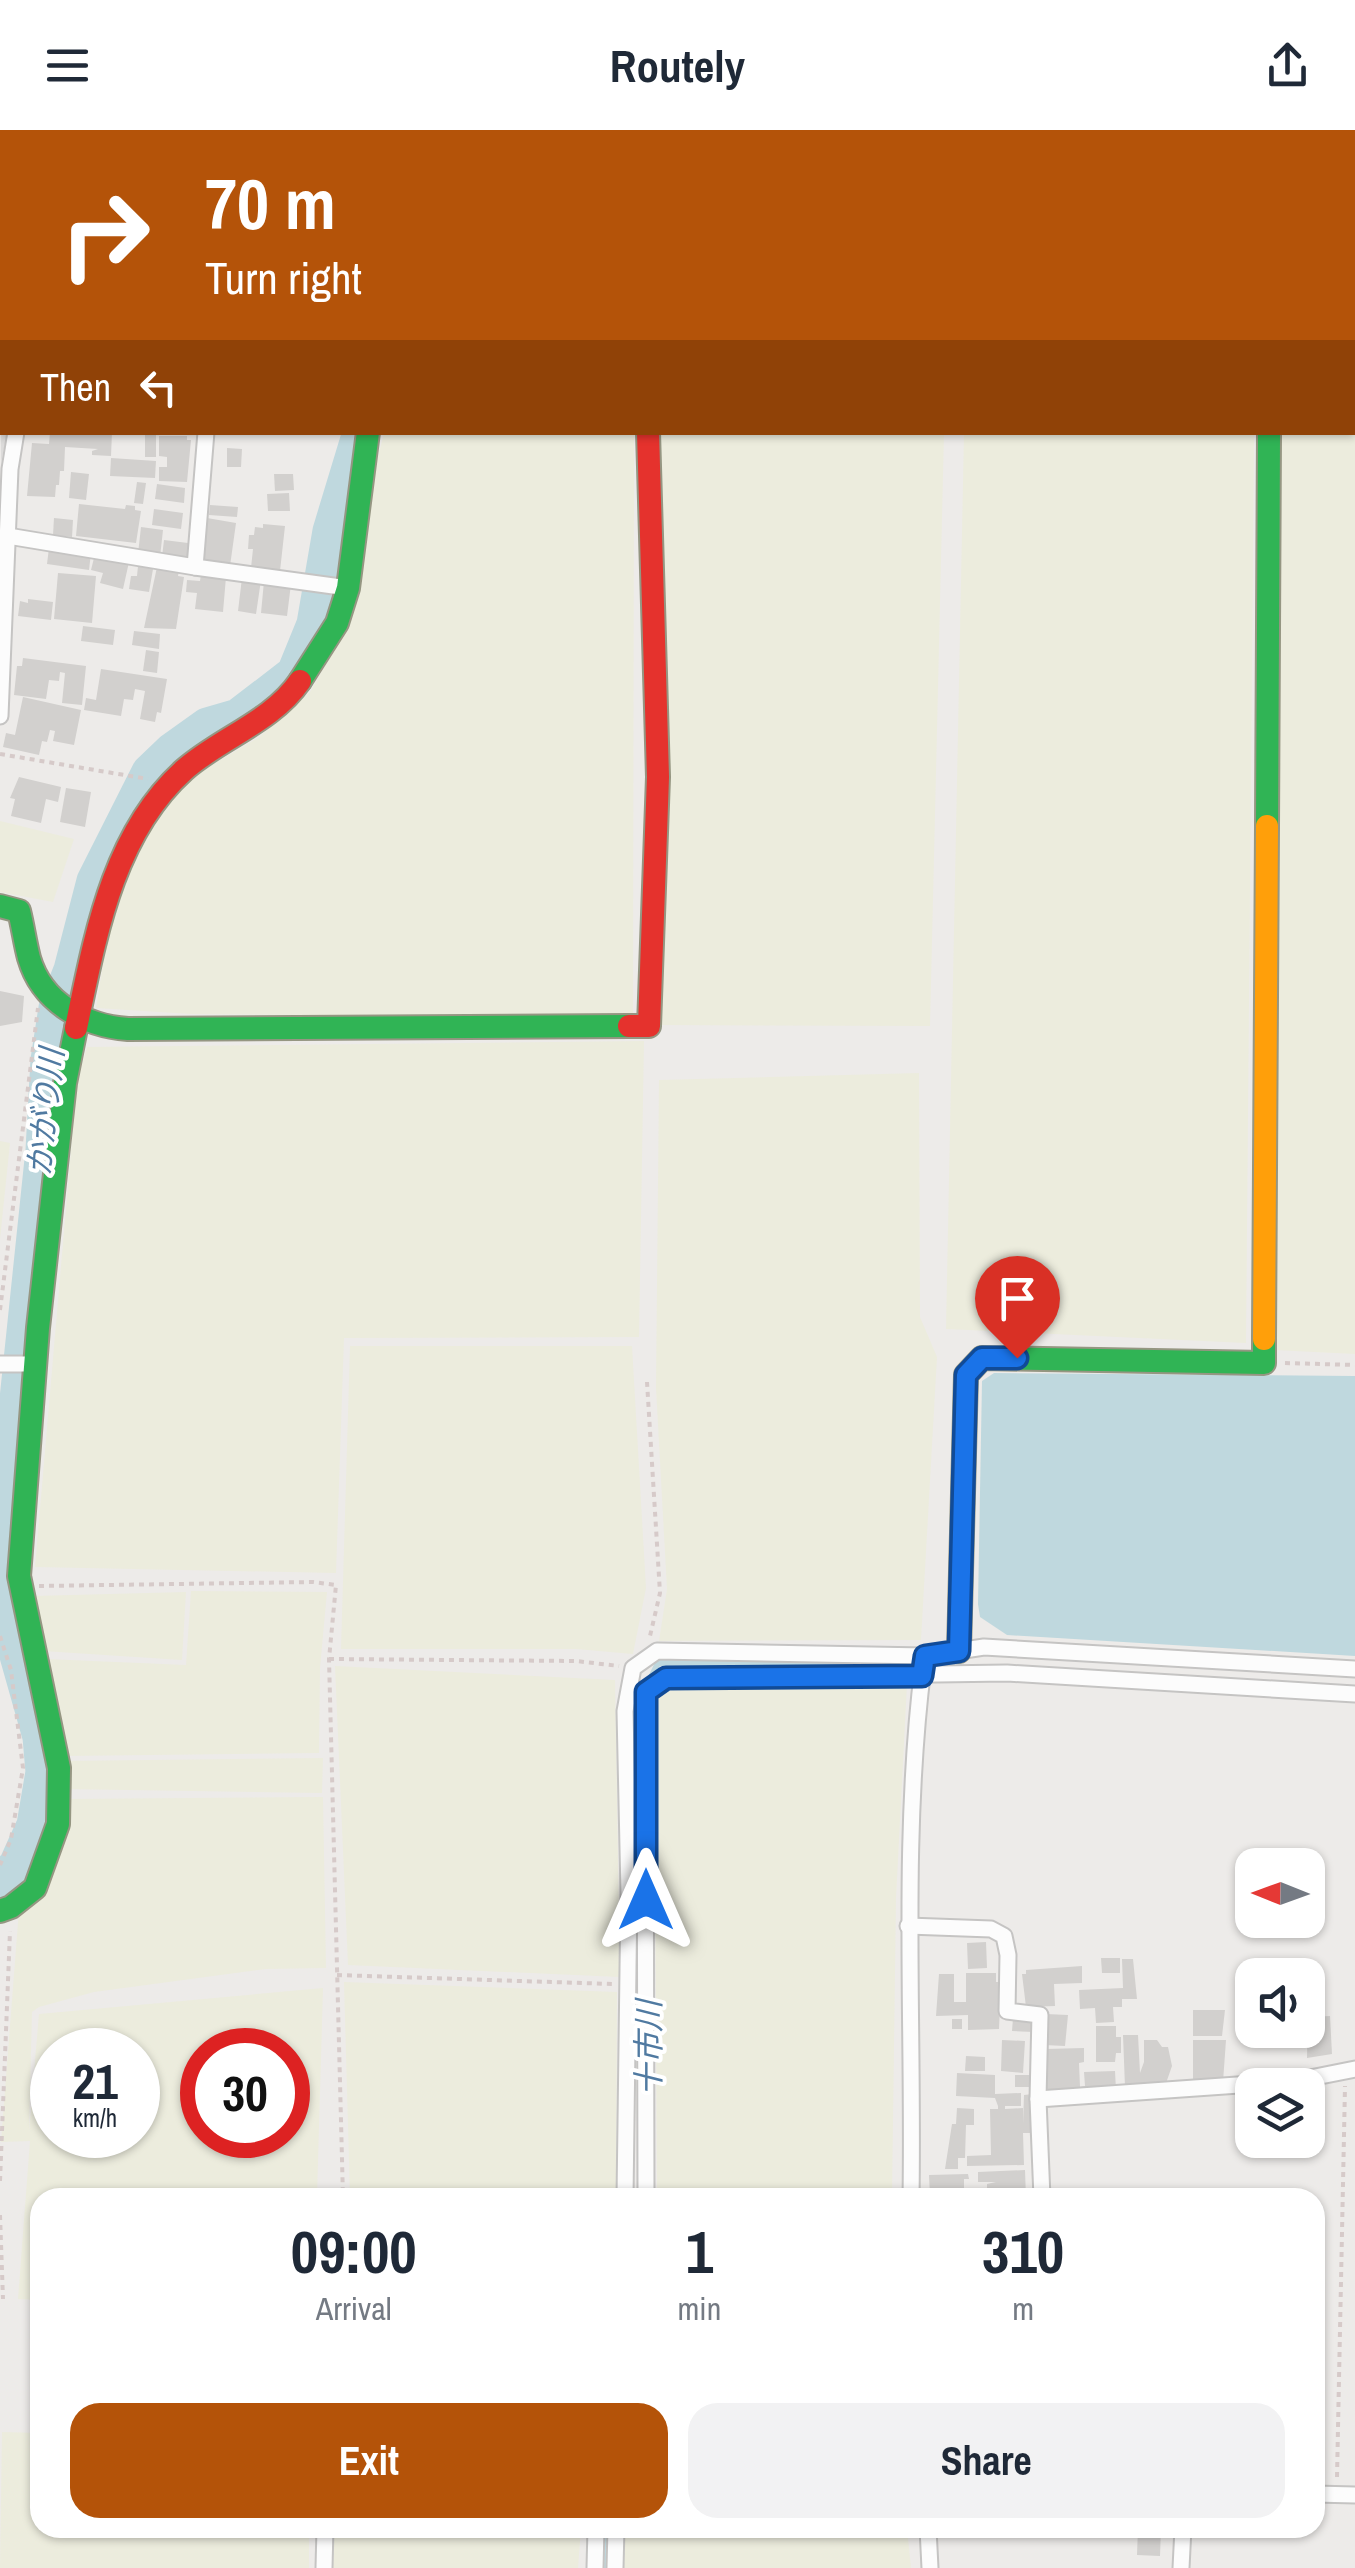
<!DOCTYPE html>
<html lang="en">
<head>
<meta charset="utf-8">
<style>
	body { margin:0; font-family:"Archivo Narrow","Noto Sans JP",sans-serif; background:#f2f2f3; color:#1f2937; height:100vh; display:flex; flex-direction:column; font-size:38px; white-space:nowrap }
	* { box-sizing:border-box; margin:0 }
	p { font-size:32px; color:#747a83 }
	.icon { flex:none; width:55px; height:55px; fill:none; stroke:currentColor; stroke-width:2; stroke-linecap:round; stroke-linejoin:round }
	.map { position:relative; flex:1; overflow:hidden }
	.side { position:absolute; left:30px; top:2058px; width:1295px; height:350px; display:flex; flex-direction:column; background:#fff; border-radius:30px; box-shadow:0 2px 8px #0004 }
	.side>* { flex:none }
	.top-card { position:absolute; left:0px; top:0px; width:1355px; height:305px; box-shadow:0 2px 8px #0004; background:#b45309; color:#fff; overflow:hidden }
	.needle { width:65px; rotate:271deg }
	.controls { position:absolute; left:1235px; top:1718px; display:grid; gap:20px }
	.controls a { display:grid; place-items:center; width:90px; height:90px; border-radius:20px; background:#fff; box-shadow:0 2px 8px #0004; font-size:50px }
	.speed { position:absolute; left:30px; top:1898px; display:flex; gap:20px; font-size:50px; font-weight:700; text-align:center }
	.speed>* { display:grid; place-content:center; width:130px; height:130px; border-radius:50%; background:#fff; box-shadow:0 2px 8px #0004; line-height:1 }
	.speed small { font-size:25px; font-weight:400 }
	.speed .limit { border:15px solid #d22; background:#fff; color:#111 }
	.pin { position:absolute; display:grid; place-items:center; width:85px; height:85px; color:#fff; margin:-102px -42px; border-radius:50% 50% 50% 0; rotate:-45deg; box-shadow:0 0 10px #0007 }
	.pin .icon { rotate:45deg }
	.me { position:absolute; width:110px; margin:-55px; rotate:0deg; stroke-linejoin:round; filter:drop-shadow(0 0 8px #0008) }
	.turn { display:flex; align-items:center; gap:35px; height:210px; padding:0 40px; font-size:45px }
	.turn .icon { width:130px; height:130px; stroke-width:2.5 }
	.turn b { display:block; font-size:70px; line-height:85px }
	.then { display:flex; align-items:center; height:95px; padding:0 40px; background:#0003; gap:20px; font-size:38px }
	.eta { display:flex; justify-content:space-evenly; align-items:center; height:170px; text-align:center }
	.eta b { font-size:60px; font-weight:800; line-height:70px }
	.action { display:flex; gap:20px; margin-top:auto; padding:20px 40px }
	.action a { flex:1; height:115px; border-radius:30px; background:#b45309; color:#fff; font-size:40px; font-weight:800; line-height:115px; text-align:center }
	.action a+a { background:#f2f2f3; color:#1f2937 }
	header { display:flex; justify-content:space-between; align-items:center; height:130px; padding:0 40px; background:#fff; font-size:45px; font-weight:800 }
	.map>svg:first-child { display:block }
	.religious { fill:#dcdbda }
	.farmland { fill:#ececdd; fill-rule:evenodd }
	.water { fill:#bfd8de }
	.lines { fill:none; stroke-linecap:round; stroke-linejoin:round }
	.stream { stroke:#bfd8de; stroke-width:6 }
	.river { stroke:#bfd8de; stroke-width:35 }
	.building { fill:#d2d0ce }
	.street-casing { stroke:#c5c4c3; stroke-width:19 }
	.fast-casing { stroke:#959682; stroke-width:26 }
	.slow-casing { stroke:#959682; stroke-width:26 }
	.jam-casing { stroke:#959682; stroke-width:26 }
	.path { stroke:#d6cac9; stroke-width:4; stroke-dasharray:5 5; stroke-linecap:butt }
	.street { stroke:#fcfcfc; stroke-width:15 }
	.fast { stroke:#30b455; stroke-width:22 }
	.slow { stroke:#ff9f0a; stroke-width:22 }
	.jam { stroke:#e5322d; stroke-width:22 }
	.route-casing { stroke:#114b97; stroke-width:25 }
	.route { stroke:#1a73e8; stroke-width:18 }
	.labels { text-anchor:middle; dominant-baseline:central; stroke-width:8; stroke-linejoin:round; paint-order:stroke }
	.water-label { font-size:32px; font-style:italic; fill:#507aa1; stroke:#fff }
</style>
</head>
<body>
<header><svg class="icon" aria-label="menu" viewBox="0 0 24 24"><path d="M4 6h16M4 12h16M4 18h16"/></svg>Routely<svg class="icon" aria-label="share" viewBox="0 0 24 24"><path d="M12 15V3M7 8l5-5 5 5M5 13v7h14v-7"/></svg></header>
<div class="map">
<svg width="1355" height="2438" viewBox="0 0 1355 2438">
	<rect width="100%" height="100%" fill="#edebe9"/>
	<path class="religious" d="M 0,191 L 2,302 L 7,303 L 1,333 Z"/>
	<g class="farmland">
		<path d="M 22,0 L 297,0 L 297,2 L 23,2 Z"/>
		<path d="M 659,0 L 945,0 L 658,2 Z"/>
		<path d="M 967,0 L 1257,0 L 967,2 Z"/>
		<path d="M 1289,0 L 1355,0 L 1355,256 L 1352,2 Z"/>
		<path d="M 1353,283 L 1355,283 L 1355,1224 L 1274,1220 L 1277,303 L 1352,302 Z"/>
		<path d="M 384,303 L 634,303 L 633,887 L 191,884 L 96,878 L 111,784 L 148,704 L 187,650 L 259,607 L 310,562 L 345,501 L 358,462 L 366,375 Z"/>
		<path d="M 657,303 L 944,303 L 930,896 L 658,895 Z"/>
		<path d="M 964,303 L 1254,303 L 1246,1213 L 946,1199 Z"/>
		<path d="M 0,691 L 74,709 L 53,772 L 0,762 Z"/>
		<path d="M 644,911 L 639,1207 L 344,1208 L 336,1443 L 35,1437 L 77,951 L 87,917 Z"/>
		<path d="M 919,943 L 920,1187 L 937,1227 L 921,1510 L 659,1511 L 667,1459 L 656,1258 L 659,950 Z"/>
		<path d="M 0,1011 L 10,1013 L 0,1109 Z"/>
		<path d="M 350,1216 L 632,1216 L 646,1458 L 633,1524 L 576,1519 L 341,1519 Z"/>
		<path d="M 191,1461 L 327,1462 L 320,1538 L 319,1623 L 64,1626 L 46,1529 L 186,1535 Z"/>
		<path d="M 186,1462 L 182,1530 L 43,1521 L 33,1466 Z"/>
		<path d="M 335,1536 L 615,1550 L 620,1847 L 348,1835 Z"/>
		<path d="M 654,1554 L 907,1554 L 896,1768 L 892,2067 L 657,2067 Z"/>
		<path d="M 323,1628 L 322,1663 L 64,1659 L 63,1631 Z"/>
		<path d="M 323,1667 L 326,1838 L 266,1839 L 94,1862 L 39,1877 L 32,1882 L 29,2002 L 39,1884 L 323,1858 L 317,2067 L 40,2068 L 40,2170 L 18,2169 L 30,2011 L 1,2012 L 19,1780 L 68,1669 ZM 52,1920 L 138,1920 L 138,2005 L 52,2005 ZM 202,1920 L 288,1920 L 288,2005 L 202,2005 Z"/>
		<path d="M 344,1852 L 617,1862 L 616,2067 L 350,2067 Z"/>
		<path d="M 2,2302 L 40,2303 L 40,2398 L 309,2398 L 309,2438 L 0,2438 Z"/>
		<path d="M 328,2398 L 581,2398 L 578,2438 L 329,2438 Z"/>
		<path d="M 617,2398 L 907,2398 L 911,2438 L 616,2438 Z"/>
	</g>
	<path class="water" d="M 994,1243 L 1355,1246 L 1355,1526 L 1007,1505 L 980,1487 L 978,1474 L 982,1251 Z"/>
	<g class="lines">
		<g class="stream">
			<path d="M 646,1558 L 658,1533 L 959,1535"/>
			<path d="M 607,2438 L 608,2398"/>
		</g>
		<g class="river">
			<path d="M 456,2 L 457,0"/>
			<path d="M 0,1751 L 16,1735 L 34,1695 L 43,1642 L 40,1607 L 5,1483 L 2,1413 L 43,1020 L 48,930 L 56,878 L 71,840 L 94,751 L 149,642 L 172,620 L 207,595 L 238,586 L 294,543 L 314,494 L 330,401 L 360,302"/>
		</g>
	</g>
	<g class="building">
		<path d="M 50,302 L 112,302 L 111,326 L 92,325 L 92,321 L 98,319 L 65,317 L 64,341 L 60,341 L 59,355 L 56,355 L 55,367 L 27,366 L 32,313 L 49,314 Z"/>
		<rect x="145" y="302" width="11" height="25"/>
		<path d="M 159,306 L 187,306 L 187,310 L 191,310 L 187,352 L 159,351 L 159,337 L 167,337 L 167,327 L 159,326 Z"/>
		<path d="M 227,318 L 242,319 L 241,337 L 227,337 Z"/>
		<path d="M 111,328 L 156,331 L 155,348 L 110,346 Z"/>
		<path d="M 71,342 L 89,344 L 86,370 L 69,368 Z"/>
		<path d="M 274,344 L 293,344 L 294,360 L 275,361 Z"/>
		<path d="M 137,352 L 146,353 L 143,374 L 134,373 Z"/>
		<path d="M 157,354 L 185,358 L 184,373 L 155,369 Z"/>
		<path d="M 289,363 L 290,381 L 268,381 L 267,364 Z"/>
		<path d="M 79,374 L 125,379 L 126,375 L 135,376 L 135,380 L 141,381 L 136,413 L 76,406 Z"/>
		<path d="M 210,375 L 238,377 L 237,387 L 209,385 Z"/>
		<path d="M 154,379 L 183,383 L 181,399 L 152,395 Z"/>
		<path d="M 54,388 L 73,390 L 72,407 L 53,405 Z"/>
		<path d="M 207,388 L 236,393 L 230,436 L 201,431 Z"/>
		<path d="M 263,394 L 285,396 L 280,441 L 251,438 L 253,419 L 248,419 L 249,405 L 254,405 L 255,397 L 263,398 Z"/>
		<path d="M 141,397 L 163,400 L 160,427 L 138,424 Z"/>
		<path d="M 189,407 L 194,408 L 187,430 L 162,427 L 164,410 L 188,413 Z"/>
		<path d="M 49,418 L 91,423 L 89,440 L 47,434 Z"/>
		<path d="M 95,424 L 129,432 L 123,459 L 100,453 L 103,443 L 91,440 Z"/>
		<path d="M 138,436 L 153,439 L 149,462 L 129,459 L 131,446 L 137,446 Z"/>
		<path d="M 157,437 L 179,440 L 178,446 L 184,447 L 176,499 L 144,498 Z"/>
		<path d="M 58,443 L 96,446 L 92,493 L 54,489 Z"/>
		<path d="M 201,444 L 226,447 L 223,482 L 195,479 L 197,463 L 186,462 L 187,450 L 200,451 Z"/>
		<path d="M 242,448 L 261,450 L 256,484 L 238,481 Z"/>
		<path d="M 264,451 L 291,454 L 287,486 L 261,483 Z"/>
		<path d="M 28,469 L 53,472 L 51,490 L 18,486 L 20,471 L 28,473 Z"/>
		<path d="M 83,496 L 115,500 L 113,515 L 81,511 Z"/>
		<path d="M 134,501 L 160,504 L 159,519 L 132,515 Z"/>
		<path d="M 146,520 L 159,522 L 157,543 L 143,541 Z"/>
		<path d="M 23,528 L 86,536 L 82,575 L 62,573 L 65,543 L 60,542 L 59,551 L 49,550 L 46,569 L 14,565 L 17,536 L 22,536 Z"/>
		<path d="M 101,539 L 167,549 L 161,583 L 157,582 L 155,592 L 140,589 L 145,561 L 135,559 L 133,570 L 124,569 L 121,586 L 84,580 L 86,568 L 96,570 Z"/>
		<path d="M 23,567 L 81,580 L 74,615 L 53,611 L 55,601 L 50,600 L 47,612 L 42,611 L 39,625 L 3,617 L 6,603 L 15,605 Z"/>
		<path d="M 19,647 L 61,657 L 58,672 L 46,669 L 41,693 L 11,686 L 15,669 L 10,668 Z"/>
		<path d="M 66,658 L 91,662 L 85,697 L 60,692 Z"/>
		<path d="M 0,861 L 24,866 L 22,892 L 0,896 Z"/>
		<path d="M 986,1812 L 987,1838 L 968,1839 L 967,1813 Z"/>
		<path d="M 1101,1828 L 1120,1828 L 1120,1843 L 1102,1843 Z"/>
		<path d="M 1122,1829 L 1133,1829 L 1137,1869 L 1122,1869 L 1122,1877 L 1113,1877 L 1114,1892 L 1096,1893 L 1095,1878 L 1080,1879 L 1079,1860 L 1123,1858 Z"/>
		<path d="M 1082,1836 L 1082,1853 L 1054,1854 L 1055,1876 L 1026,1877 L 1022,1844 L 1026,1844 L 1026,1840 Z"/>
		<path d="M 966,1843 L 996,1843 L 996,1852 L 1001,1852 L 999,1899 L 968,1900 L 968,1885 L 936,1886 L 939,1844 L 954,1844 L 954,1872 L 966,1872 Z"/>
		<path d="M 1193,1880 L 1225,1880 L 1222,1906 L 1193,1906 Z"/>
		<path d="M 1046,1884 L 1068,1885 L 1065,1916 L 1044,1915 Z"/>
		<path d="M 1330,1886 L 1332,1924 L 1307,1928 L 1308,1887 Z"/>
		<path d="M 1013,1888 L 1034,1889 L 1034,1902 L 1012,1901 Z"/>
		<rect x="952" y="1889" width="10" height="10"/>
		<path d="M 1096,1896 L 1116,1896 L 1116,1907 L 1121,1907 L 1121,1923 L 1116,1923 L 1115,1932 L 1096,1932 Z"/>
		<path d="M 1123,1905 L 1138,1905 L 1140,1943 L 1144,1932 L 1144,1910 L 1157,1910 L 1162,1917 L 1168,1917 L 1172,1936 L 1165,1956 L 1125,1957 Z"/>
		<path d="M 1002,1910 L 1025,1911 L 1023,1943 L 1001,1941 Z"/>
		<path d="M 1193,1910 L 1226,1910 L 1223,1952 L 1193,1952 Z"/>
		<path d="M 1084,1918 L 1084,1932 L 1079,1933 L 1080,1957 L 1085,1956 L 1084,1942 L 1115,1941 L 1116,1960 L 1046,1962 L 1045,1919 Z"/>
		<path d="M 966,1926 L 985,1927 L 985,1941 L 965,1941 Z"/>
		<path d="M 957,1943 L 995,1945 L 995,1964 L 1021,1963 L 1021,1976 L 1005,1976 L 1005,1979 L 1023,1978 L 1023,1994 L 1024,1965 L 1033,1964 L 1034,2003 L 1023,2003 L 1024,2035 L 967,2036 L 967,2026 L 991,2025 L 990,1979 L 998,1979 L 998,1976 L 995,1968 L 956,1966 Z"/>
		<rect x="1015" y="1945" width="18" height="12"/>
		<path d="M 957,1978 L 974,1979 L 974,1995 L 966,1995 L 965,2028 L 958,2028 L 958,2039 L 945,2039 L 952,1994 L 956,1994 Z"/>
		<path d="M 1025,2040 L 1026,2068 L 980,2068 L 980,2062 L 987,2062 L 987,2054 L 996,2052 L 978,2052 L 978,2042 Z"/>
		<path d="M 968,2044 L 969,2049 L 964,2049 L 964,2068 L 930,2066 L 929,2045 Z"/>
		<path d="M 1138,2398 L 1161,2398 L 1160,2426 L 1137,2425 Z"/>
	</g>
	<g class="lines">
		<defs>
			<g id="street">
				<path d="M 10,0 L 10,2"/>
				<path d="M 642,2 L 642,0"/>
				<path d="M 1278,2 L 1278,0"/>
				<path d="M 1352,270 L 1355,270"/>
				<path d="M 8,406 L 195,437 L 206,302"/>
				<path d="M 195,437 L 348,458"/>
				<path d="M 0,586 L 10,339 L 16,302"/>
				<path d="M 0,1234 L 37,1234"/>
				<path d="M 908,1796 L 991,1799 L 1004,1806 L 1008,1825 L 1007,1881 L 1040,1885 L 1038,1969 L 1042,2068"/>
				<path d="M 1038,1969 L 1295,1951 L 1355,1939"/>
				<path d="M 625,2068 L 629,1763 L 625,1581 L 633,1538 L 657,1521 L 925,1526 L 984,1517 L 1355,1539"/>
				<path d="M 646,2068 L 645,1585 L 647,1562 L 665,1548 L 1007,1543 L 1355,1564"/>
				<path d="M 911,2068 C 914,1891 901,1713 923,1537"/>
				<path d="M 1315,2364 L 1355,2365"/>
				<path d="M 928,2398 L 930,2438"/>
				<path d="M 324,2438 L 325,2398"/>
				<path d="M 595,2438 L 596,2398"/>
				<path d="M 615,2438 L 616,2398"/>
				<path d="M 1181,2438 L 1183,2398"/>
			</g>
			<g id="fast">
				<path d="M 300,551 L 337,493 L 348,458 L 368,302"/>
				<path d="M 1267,696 L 1269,302"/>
				<path d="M 0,776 L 19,781 C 23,797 25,813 29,828 C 42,873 85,896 128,899 L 629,896"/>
				<path d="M 959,1521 L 966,1245 L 982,1228 L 1264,1233 L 1264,1209"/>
				<path d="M 0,1781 L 11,1777 L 35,1758 L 58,1694 L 59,1638 L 19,1446 L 38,1198 L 65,953 L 76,898"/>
			</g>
			<path id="slow" d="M 1264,1209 L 1267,696"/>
			<g id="jam">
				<path d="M 629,896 L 649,896 L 658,647 L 648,302"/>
				<path d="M 76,898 C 95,808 112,705 184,640 C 220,608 272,592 300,551"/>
			</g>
		</defs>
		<use href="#street" class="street-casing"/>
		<use href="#fast" class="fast-casing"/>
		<use href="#slow" class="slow-casing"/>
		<use href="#jam" class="jam-casing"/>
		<g class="path">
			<path d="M 0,624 L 148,649"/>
			<path d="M 0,1180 L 38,878"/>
			<path d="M 1285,1233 L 1355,1235"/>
			<path d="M 647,1252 L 660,1463 L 650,1506"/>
			<path d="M 39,1456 L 313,1452 L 336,1455 L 329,1529 L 343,2068"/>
			<path d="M 0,1506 L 11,1540 L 23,1638 L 11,1709 L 0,1735"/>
			<path d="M 329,1529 L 576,1531 L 619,1536"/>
			<path d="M 337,1845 L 612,1854"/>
			<path d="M 0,2051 L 10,1801"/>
			<path d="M 0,2085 L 3,2169"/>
			<path d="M 1337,2347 L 1345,1956"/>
		</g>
		<use href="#street" class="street"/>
		<use href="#fast" class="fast"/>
		<use href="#slow" class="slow"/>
		<use href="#jam" class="jam"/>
	</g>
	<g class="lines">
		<defs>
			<path id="route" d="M 646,1770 L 646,1562 L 666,1548 L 922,1546 L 925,1526 L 959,1521 L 966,1245 L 982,1228 L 1017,1228"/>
		</defs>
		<use href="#route" class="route-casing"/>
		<use href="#route" class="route"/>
	</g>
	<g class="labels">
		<g class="water-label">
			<text transform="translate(45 982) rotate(-84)">かがり川</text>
			<text transform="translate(648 1918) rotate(-90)">十市川</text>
		</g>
	</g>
</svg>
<div class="controls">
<a><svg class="needle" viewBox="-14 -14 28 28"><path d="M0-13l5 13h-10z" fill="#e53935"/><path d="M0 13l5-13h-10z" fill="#747a83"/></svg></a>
<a><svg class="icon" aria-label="sound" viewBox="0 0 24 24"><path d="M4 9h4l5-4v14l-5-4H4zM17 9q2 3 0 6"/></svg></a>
<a><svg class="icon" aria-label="layers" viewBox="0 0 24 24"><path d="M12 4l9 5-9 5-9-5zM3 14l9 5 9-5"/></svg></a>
</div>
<div class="speed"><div>21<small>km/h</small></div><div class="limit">30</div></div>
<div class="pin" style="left:1017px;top:1228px;background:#d93025"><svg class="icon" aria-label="arrive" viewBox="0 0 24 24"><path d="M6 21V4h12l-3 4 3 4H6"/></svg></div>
<svg class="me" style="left:646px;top:1770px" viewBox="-20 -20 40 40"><path d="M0-17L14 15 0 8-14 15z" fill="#1a73e8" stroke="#fff" stroke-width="4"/></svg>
<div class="top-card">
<div class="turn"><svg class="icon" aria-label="right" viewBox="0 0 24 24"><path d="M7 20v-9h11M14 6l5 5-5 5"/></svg><div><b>70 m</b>Turn right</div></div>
<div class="then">Then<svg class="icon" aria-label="left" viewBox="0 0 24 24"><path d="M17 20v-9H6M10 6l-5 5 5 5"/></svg></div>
</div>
<section class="side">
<div class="eta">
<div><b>09:00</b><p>Arrival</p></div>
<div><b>1</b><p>min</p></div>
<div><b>310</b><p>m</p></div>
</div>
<div class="action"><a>Exit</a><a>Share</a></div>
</section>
</div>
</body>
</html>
